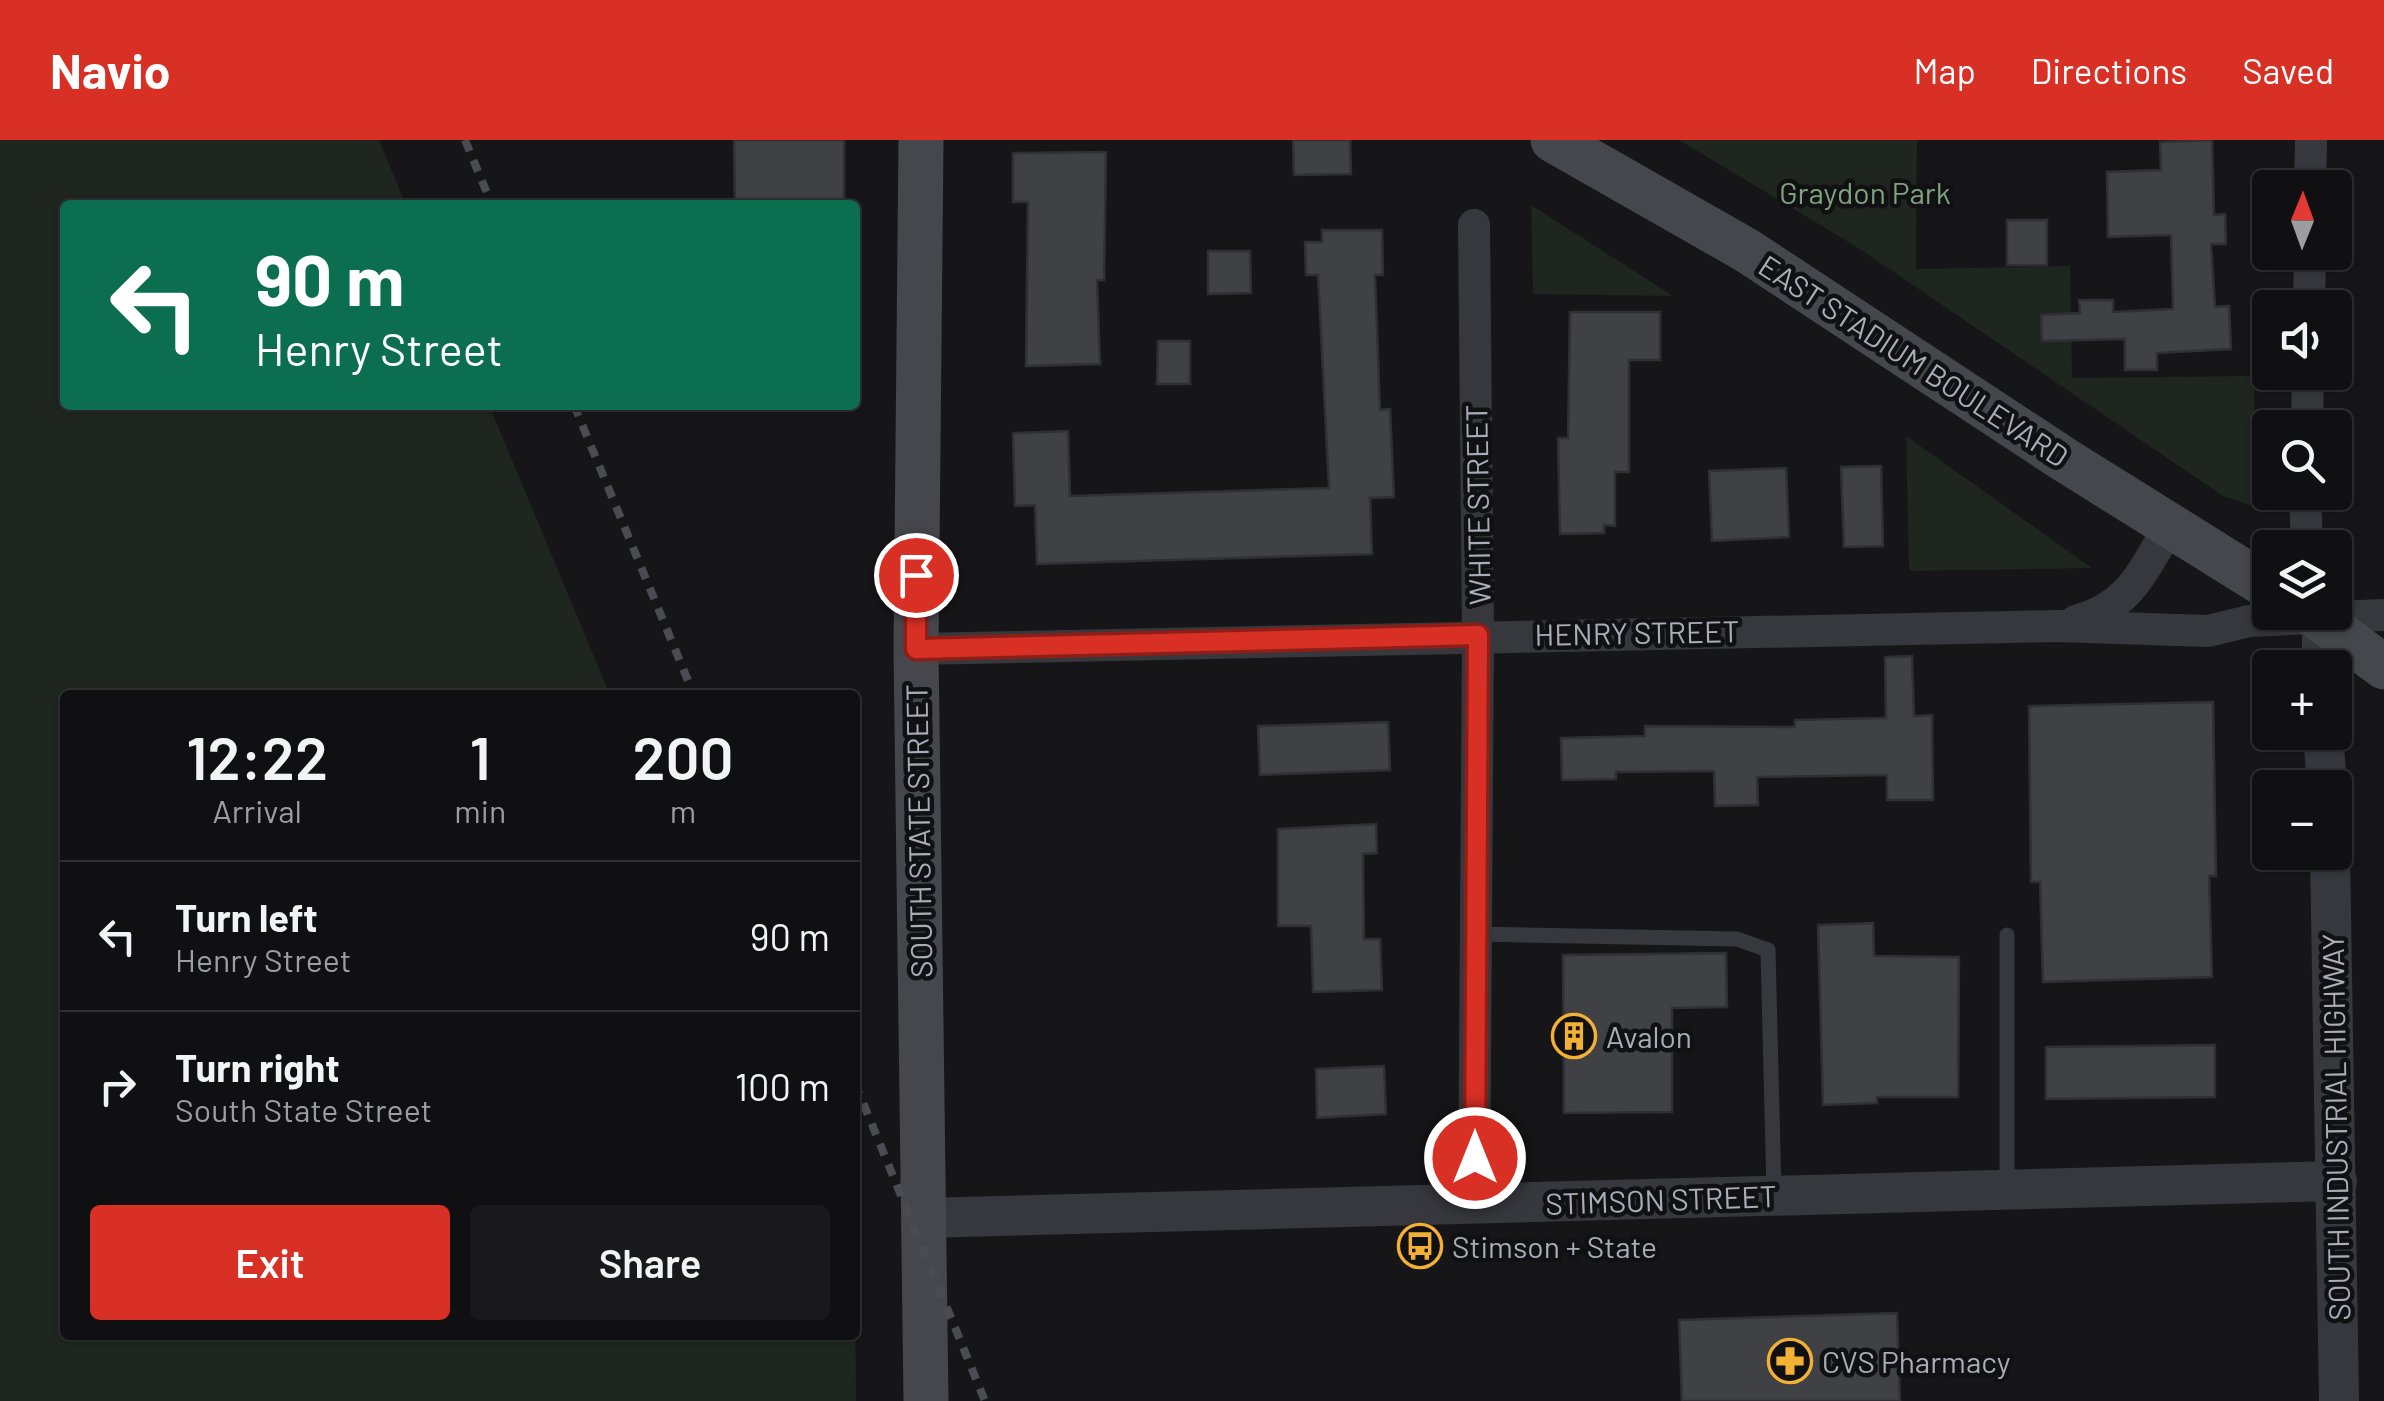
<!DOCTYPE html>
<html lang="en">
<head>
<meta charset="utf-8">
<style>
	body { margin:0; font-family:Barlow,sans-serif; background:#19191b; color:#f1f3f6; height:100vh; display:flex; flex-direction:column; font-size:38px; white-space:nowrap }
	* { box-sizing:border-box; margin:0 }
	p { font-size:32px; color:#9c9d9f }
	.icon { flex:none; width:55px; height:55px; fill:none; stroke:currentColor; stroke-width:2; stroke-linecap:round; stroke-linejoin:round }
	.map { position:relative; flex:1; overflow:hidden }
	.panel { position:absolute; left:60px; top:550px; width:800px; height:650px; display:flex; flex-direction:column; background:#101012; border-radius:10px; box-shadow:0 2px 8px #0004,0 0 0 2px #303032 }
	.panel>* { flex:none }
	.hud { position:absolute; left:60px; top:60px; width:800px; height:210px; border-radius:10px; box-shadow:0 2px 8px #0004,0 0 0 2px #303032; background:#0b6e4f; color:#fff; overflow:hidden }
	.needle { width:65px; rotate:1deg }
	.controls { position:absolute; left:2252px; top:30px; display:grid; gap:20px }
	.controls a { display:grid; place-items:center; width:100px; height:100px; border-radius:10px; background:#101012; box-shadow:0 2px 8px #0004,0 0 0 2px #303032; font-size:50px }
	.pin { position:absolute; display:grid; place-items:center; width:85px; height:85px; color:#fff; margin:-42px; border:5px solid #fff; border-radius:50%; box-shadow:0 2px 10px #0007 }
	.me { position:absolute; width:110px; margin:-55px; rotate:0deg; stroke-linejoin:round; filter:drop-shadow(0 0 8px #0008) }
	.turn { display:flex; align-items:center; gap:35px; height:210px; padding:0 30px; font-size:45px }
	.turn .icon { width:130px; height:130px; stroke-width:2.5 }
	.turn b { display:block; font-size:70px; line-height:85px }
	.eta { display:flex; justify-content:space-evenly; align-items:center; height:170px; text-align:center }
	.eta b { font-size:60px; font-weight:600; line-height:70px }
	.button { display:flex; gap:20px; margin-top:auto; padding:20px 30px }
	.button a { flex:1; height:115px; border-radius:10px; background:#d93025; color:#fff; font-size:40px; font-weight:600; line-height:115px; text-align:center }
	.button a+a { background:#19191b; color:#f1f3f6 }
	ul { padding:0; list-style:none }
	li { display:flex; align-items:center; gap:30px; height:150px; padding:0 30px; border-top:2px solid #303032 }
	li div { flex:1 }
	li b { display:block; font-size:38px }
	li em { font-style:normal }
	header { display:flex; align-items:center; gap:60px; box-sizing:border-box; height:140px; padding:0 50px; background:#d93025; color:#fff }
	header strong { font-size:48px }
	nav { display:flex; gap:55px; margin-inline-start:auto; font-size:35px }
	.map>svg:first-child { display:block }
	.green { fill:#1e261f }
	.building { fill:#404145; stroke:#303034; stroke-width:2.5 }
	.lines { fill:none; stroke-linecap:round; stroke-linejoin:round }
	.service { stroke:#37383d; stroke-width:15 }
	.minor { stroke:#37383d; stroke-width:32 }
	.tertiary { stroke:#37383d; stroke-width:40 }
	.secondary { stroke:#45474d; stroke-width:45 }
	.rail { stroke:#4a4c52; stroke-width:8; stroke-dasharray:12 10; stroke-linecap:butt }
	.route-casing { stroke:#8d1f18; stroke-width:25 }
	.route { stroke:#d93025; stroke-width:18 }
	.labels { text-anchor:middle; dominant-baseline:central; stroke-width:9; stroke-linejoin:round; paint-order:stroke }
	.park-label { font-size:30px; fill:#7fa381; stroke:#111113 }
	.street-label { font-size:30px; fill:#a8adb8; stroke:#111113 }
	.poi-label { font-size:30px; fill:#a8adb8; stroke:#111113; text-anchor:start }
</style>
</head>
<body>
<header>
<strong>Navio</strong>
<nav><a>Map</a><a>Directions</a><a>Saved</a></nav>
</header>
<div class="map">
<svg width="2384" height="1261" viewBox="0 0 2384 1261">
	<rect width="100%" height="100%" fill="#161618"/>
	<g class="green">
		<path d="M 0,0 L 379,0 L 406,65 L 65,65 L 65,265 L 489,265 L 610,555 L 65,555 L 65,1195 L 855,1195 L 855,1144 L 856,1261 L 0,1261 Z"/>
		<path d="M 1679,0 L 1917,0 L 1916,129 L 2070,126 L 2072,238 L 2254,236 L 2255,367 L 2223,356 L 1860,109 Z"/>
		<path d="M 1531,65 L 1673,156 L 1533,154 Z"/>
		<path d="M 1906,296 L 2092,428 L 1909,431 Z"/>
	</g>
	<g class="building">
		<path d="M 734,0 L 844,0 L 844,65 L 735,65 Z"/>
		<path d="M 1293,0 L 1350,0 L 1351,34 L 1294,35 Z"/>
		<path d="M 2212,0 L 2214,75 L 2225,74 L 2226,104 L 2211,104 L 2215,167 L 2229,166 L 2231,209 L 2157,213 L 2157,230 L 2125,230 L 2125,199 L 2042,201 L 2041,175 L 2080,173 L 2079,160 L 2113,160 L 2113,172 L 2173,169 L 2171,95 L 2108,97 L 2107,32 L 2161,30 L 2160,2 Z"/>
		<path d="M 1106,12 L 1104,140 L 1097,140 L 1100,224 L 1026,226 L 1028,62 L 1013,62 L 1013,13 Z"/>
		<rect x="2007" y="80" width="40" height="45"/>
		<path d="M 1322,90 L 1382,90 L 1383,135 L 1375,135 L 1380,270 L 1390,269 L 1394,357 L 1370,358 L 1372,414 L 1037,424 L 1035,365 L 1015,366 L 1013,293 L 1068,291 L 1070,356 L 1329,348 L 1318,135 L 1306,135 L 1305,102 L 1322,102 Z"/>
		<path d="M 1208,111 L 1250,111 L 1251,153 L 1208,154 Z"/>
		<path d="M 1570,172 L 1660,172 L 1660,220 L 1629,220 L 1629,332 L 1615,332 L 1615,386 L 1604,385 L 1604,393 L 1560,394 L 1558,298 L 1568,298 Z"/>
		<path d="M 1158,201 L 1190,201 L 1190,244 L 1157,244 Z"/>
		<path d="M 1881,326 L 1883,406 L 1844,407 L 1841,327 Z"/>
		<path d="M 1786,328 L 1789,397 L 1712,401 L 1709,331 Z"/>
		<path d="M 1912,516 L 1914,576 L 1932,575 L 1933,660 L 1887,660 L 1887,635 L 1757,637 L 1758,665 L 1715,666 L 1714,631 L 1616,632 L 1616,639 L 1562,640 L 1561,598 L 1645,596 L 1645,586 L 1795,587 L 1795,580 L 1886,578 L 1885,517 Z"/>
		<path d="M 2213,562 L 2216,736 L 2209,736 L 2212,837 L 2043,842 L 2040,742 L 2031,742 L 2029,566 Z"/>
		<path d="M 1388,582 L 1390,630 L 1260,635 L 1258,586 Z"/>
		<path d="M 1376,684 L 1377,713 L 1363,714 L 1364,799 L 1380,799 L 1382,850 L 1313,852 L 1311,786 L 1278,786 L 1278,689 Z"/>
		<path d="M 1873,783 L 1874,816 L 1959,817 L 1958,957 L 1877,957 L 1877,963 L 1823,965 L 1818,785 Z"/>
		<path d="M 1726,813 L 1727,867 L 1672,868 L 1672,972 L 1564,973 L 1563,815 Z"/>
		<path d="M 2215,905 L 2215,957 L 2046,959 L 2046,907 Z"/>
		<path d="M 1384,926 L 1386,974 L 1317,978 L 1316,929 Z"/>
		<path d="M 1897,1173 L 1900,1261 L 1682,1261 L 1679,1180 Z"/>
	</g>
	<g class="lines">
		<g class="service">
			<path d="M 1476,794 L 1737,799 L 1768,810 L 1774,1052"/>
			<path d="M 2007,795 L 2007,1046"/>
		</g>
		<g class="minor">
			<path d="M 2310,48 L 2311,0"/>
			<path d="M 1474,85 L 1478,495 L 1474,1064"/>
			<path d="M 2309,168 L 2310,112"/>
			<path d="M 2307,288 L 2308,232"/>
			<path d="M 2305,352 L 2307,408"/>
			<path d="M 2076,481 C 2131,466 2142,431 2170,386"/>
			<path d="M 916,509 L 2058,486 L 2208,491 L 2249,481 L 2384,475"/>
		</g>
		<g class="tertiary">
			<path d="M 2322,528 L 2322,480"/>
			<path d="M 2323,592 L 2327,648"/>
			<path d="M 2330,712 L 2339,1261"/>
			<path d="M 925,1078 L 2337,1041"/>
		</g>
		<g class="secondary">
			<path d="M 921,0 L 916,509 L 926,1261"/>
			<path d="M 1553,0 L 1746,110 L 2065,320 L 2270,448"/>
			<path d="M 2310,472 L 2384,527"/>
		</g>
		<g class="rail">
			<path d="M 465,0 L 492,65"/>
			<path d="M 574,265 L 694,555"/>
			<path d="M 855,943 L 985,1261"/>
		</g>
	</g>
	<g class="lines">
		<defs>
			<path id="route" d="M 916,435 L 916,509 L 1478,495 L 1475,1018"/>
		</defs>
		<use href="#route" class="route-casing"/>
		<use href="#route" class="route"/>
	</g>
	<defs>
		<symbol id="building-ring" viewBox="-11 -11 22 22"><circle r="9.5" fill="#111113" stroke="#f2b134" stroke-width="1.5"/><path d="M-4-6H4V6H1V3H-1V6H-4ZM-2.5-4.3h1.7v1.8h-1.7ZM.8-4.3h1.7v1.8H.8ZM-2.5-1h1.7V.8h-1.7ZM.8-1h1.7V.8H.8Z" fill="#f2b134"/></symbol>
		<symbol id="bus-ring" viewBox="-11 -11 22 22"><circle r="9.5" fill="#111113" stroke="#f2b134" stroke-width="1.5"/><path d="M-5-6H5V4H4V6H2V4H-2V6H-4V4H-5ZM-3.5-4V0h7V-4ZM-3.5 1.2v1.5H-2V1.2ZM2 1.2v1.5H3.5V1.2Z" fill="#f2b134"/></symbol>
		<symbol id="pharmacy-ring" viewBox="-11 -11 22 22"><circle r="9.5" fill="#111113" stroke="#f2b134" stroke-width="1.5"/><path d="M-2-6h4v4h4v4h-4v4h-4v-4h-4v-4h4Z" fill="#f2b134"/></symbol>
	</defs>
	<g fill-rule="evenodd">
		<use href="#building-ring" x="1549" y="871" width="50" height="50"/>
		<use href="#bus-ring" x="1395" y="1081" width="50" height="50"/>
		<use href="#pharmacy-ring" x="1765" y="1196" width="50" height="50"/>
	</g>
	<g class="labels">
		<g class="park-label">
			<text x="1865" y="52">Graydon Park</text>
		</g>
		<g class="street-label">
			<text transform="translate(1914 220) rotate(33)">EAST STADIUM BOULEVARD</text>
			<text transform="translate(1477 365) rotate(-91)">WHITE STREET</text>
			<text transform="translate(1637 492) rotate(-1)">HENRY STREET</text>
			<text transform="translate(918 691) rotate(-91)">SOUTH STATE STREET</text>
			<text transform="translate(2335 987) rotate(-91)">SOUTH INDUSTRIAL HIGHWAY</text>
			<text transform="translate(1661 1059) rotate(-2)">STIMSON STREET</text>
		</g>
		<g class="poi-label">
			<text x="1606" y="896">Avalon</text>
			<text x="1452" y="1106">Stimson + State</text>
			<text x="1822" y="1221">CVS Pharmacy</text>
		</g>
	</g>
</svg>
<div class="controls">
<a><svg class="needle" viewBox="-14 -14 28 28"><path d="M0-13l5 13h-10z" fill="#e53935"/><path d="M0 13l5-13h-10z" fill="#9c9d9f"/></svg></a>
<a><svg class="icon" aria-label="sound" viewBox="0 0 24 24"><path d="M4 9h4l5-4v14l-5-4H4zM17 9q2 3 0 6"/></svg></a>
<a><svg class="icon" aria-label="search" viewBox="0 0 24 24"><circle cx="10" cy="10" r="6"/><path d="M15 15l6 6"/></svg></a>
<a><svg class="icon" aria-label="layers" viewBox="0 0 24 24"><path d="M12 4l9 5-9 5-9-5zM3 14l9 5 9-5"/></svg></a>
<a>+</a>
<a>−</a>
</div>
<div class="pin" style="left:916px;top:435px;background:#d93025"><svg class="icon" aria-label="arrive" viewBox="0 0 24 24"><path d="M6 21V4h12l-3 4 3 4H6"/></svg></div>
<svg class="me" style="left:1475px;top:1018px" viewBox="-20 -20 40 40"><circle r="17" fill="#d93025" stroke="#fff" stroke-width="3"/><path d="M0-11L8 9 0 5-8 9z" fill="#fff"/></svg>
<div class="hud">
<div class="turn"><svg class="icon" aria-label="left" viewBox="0 0 24 24"><path d="M17 20v-9H6M10 6l-5 5 5 5"/></svg><div><b>90 m</b>Henry Street</div></div>
</div>
<section class="panel">
<div class="eta">
<div><b>12:22</b><p>Arrival</p></div>
<div><b>1</b><p>min</p></div>
<div><b>200</b><p>m</p></div>
</div>
<ul>
<li><svg class="icon" aria-label="left" viewBox="0 0 24 24"><path d="M17 20v-9H6M10 6l-5 5 5 5"/></svg><div><b>Turn left</b><p>Henry Street</p></div><em>90 m</em></li>
<li><svg class="icon" aria-label="right" viewBox="0 0 24 24"><path d="M7 20v-9h11M14 6l5 5-5 5"/></svg><div><b>Turn right</b><p>South State Street</p></div><em>100 m</em></li>
</ul>
<div class="button"><a>Exit</a><a>Share</a></div>
</section>
</div>
</body>
</html>
